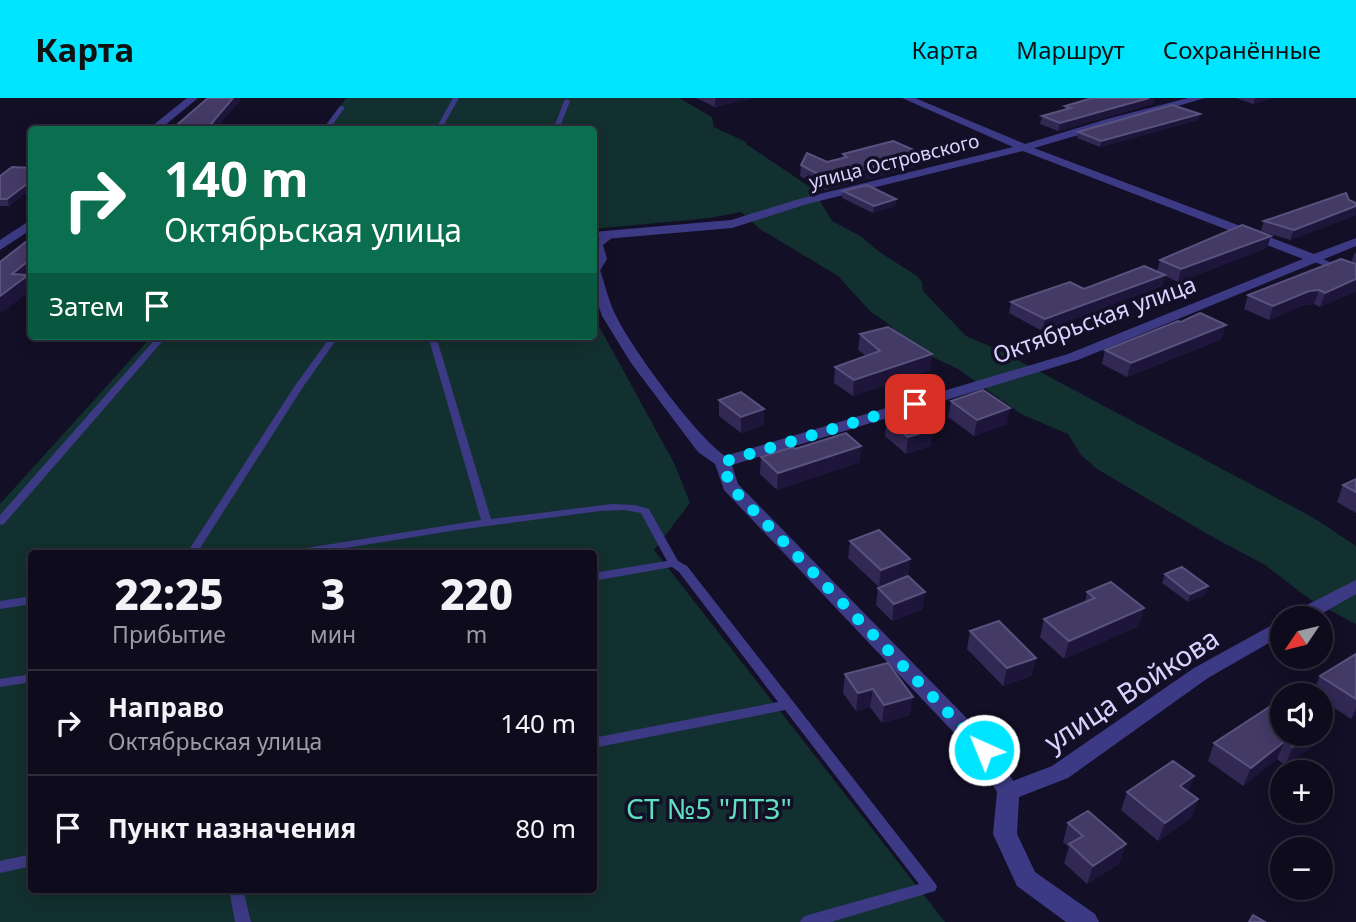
<!DOCTYPE html>
<html lang="ru">
<head>
<meta charset="utf-8">
<style>
	body { margin:0; font-family:"Noto Sans",sans-serif; background:#1c1929; color:#f1f3f6; height:100vh; display:flex; flex-direction:column; font-size:26px; white-space:nowrap }
	* { box-sizing:border-box; margin:0 }
	p { font-size:23px; color:#9b9ba3 }
	.icon { flex:none; width:38px; height:38px; fill:none; stroke:currentColor; stroke-width:2; stroke-linecap:round; stroke-linejoin:round }
	.map { position:relative; flex:1; overflow:hidden }
	.side { position:absolute; left:28px; top:452px; width:569px; height:343px; display:flex; flex-direction:column; background:#0e0b1c; border-radius:7px; box-shadow:0 4px 18px #0003,0 0 0 2px #2e2b3b }
	.side>* { flex:none }
	.banner { position:absolute; left:28px; top:28px; width:569px; height:214px; border-radius:7px; box-shadow:0 4px 18px #0003,0 0 0 2px #2e2b3b; background:#0b6e4f; color:#fff; overflow:hidden }
	.needle { width:46px; rotate:235deg }
	.controls { position:absolute; left:1270px; top:508px; display:grid; gap:14px }
	.controls a { display:grid; place-items:center; width:63px; height:63px; border-radius:50%; background:#0e0b1c; box-shadow:0 4px 18px #0003,0 0 0 2px #2e2b3b; font-size:35px }
	.pin { position:absolute; display:grid; place-items:center; width:60px; height:60px; color:#fff; margin:-30px; border-radius:14px; box-shadow:0 4px 10px #0006 }
	.me { position:absolute; width:77px; margin:-38px; rotate:316deg; stroke-linejoin:round; filter:drop-shadow(0 0 5px #0008) }
	.turn { display:flex; align-items:center; gap:24px; height:147px; padding:0 21px; font-size:32px }
	.turn .icon { width:91px; height:91px; stroke-width:2.5 }
	.turn b { display:block; font-size:49px; line-height:60px }
	.then { display:flex; align-items:center; height:66px; padding:0 21px; background:#0003; gap:14px; font-size:26px }
	.eta { display:flex; justify-content:space-evenly; align-items:center; height:119px; text-align:center }
	.eta b { font-size:42px; font-weight:800; line-height:49px }
	ul { padding:0; list-style:none }
	li { display:flex; align-items:center; gap:21px; height:105px; padding:0 21px; border-top:2px solid #2e2b3b }
	li div { flex:1 }
	li b { display:block; font-size:26px }
	li em { font-style:normal }
	header { display:flex; align-items:center; gap:42px; box-sizing:border-box; height:98px; padding:0 35px; background:#00e5ff; color:#111 }
	header strong { font-size:33px }
	nav { display:flex; gap:38px; margin-inline-start:auto; font-size:24px }
	.map>svg:first-child { display:block }
	.green { fill:#12302f; fill-rule:evenodd }
	.lines { fill:none; stroke-linecap:round; stroke-linejoin:round }
	.lane { fill:#3d3a85; fill-rule:evenodd }
	.street { fill:#3d3a85; fill-rule:evenodd }
	.wall { fill:#312854 }
	.shaded-wall { fill:#1d163a }
	.building { fill:#433a66; stroke:#5a527e; stroke-width:2 }
	.route { stroke:#00e5ff; stroke-width:12; stroke-dasharray:0 21.6 }
	.labels { text-anchor:middle; dominant-baseline:central; stroke-width:7; stroke-linejoin:round; paint-order:stroke }
	.far-street-label { font-size:19px; fill:#d9d4ff; stroke:#130f26 }
	.street-label { font-size:23px; fill:#d9d4ff; stroke:#130f26 }
	.near-street-label { font-size:28px; fill:#d9d4ff; stroke:#130f26 }
	.near-park-label { font-size:28px; fill:#5fe0c0; stroke:#130f26 }
</style>
</head>
<body>
<header>
<strong>Карта</strong>
<nav><a>Карта</a><a>Маршрут</a><a>Сохранённые</a></nav>
</header>
<div class="map">
<svg width="1356" height="824" viewBox="0 0 1356 824">
	<rect width="100%" height="100%" fill="#130f26"/>
	<g class="green">
		<path d="M 346,0 L 679,0 L 712,19 L 714,29 L 746,44 L 746,46 L 813,91 L 832,123 L 862,139 L 878,153 L 917,178 L 922,184 L 923,193 L 966,238 L 1003,254 L 1314,420 L 1356,448 L 1356,526 L 1312,503 L 1265,467 L 1209,437 L 1097,371 L 1081,357 L 1068,336 L 1021,316 L 958,271 L 915,251 L 886,224 L 871,214 L 838,178 L 760,131 L 741,114 L 710,120 L 593,131 L 593,32 L 323,32 Z"/>
		<path d="M 593,217 L 675,367 L 690,405 L 654,452 L 945,824 L 0,824 L 0,406 L 152,238 L 593,238 ZM 32,455 L 593,455 L 593,791 L 32,791 Z"/>
	</g>
	<g class="lines">
		<g class="lane">
			<path d="M 453,0 L 459,0 L 441,32 L 435,32 Z"/>
			<path d="M 567,1 L 570,3 L 559,32 L 553,32 L 564,3 Z"/>
			<path d="M 340,8 L 345,9 L 329,32 L 322,32 Z"/>
			<path d="M 610,134 L 617,136 L 603,147 L 607,161 L 598,176 L 593,176 L 593,171 L 599,161 L 595,146 Z"/>
			<path d="M 1312,159 L 1318,159 L 1356,175 L 1356,180 L 1312,163 Z"/>
			<path d="M 158,238 L 167,238 L 4,426 L 0,427 L 0,417 Z"/>
			<path d="M 331,238 L 339,238 L 303,289 L 197,455 L 187,455 L 294,289 Z"/>
			<path d="M 428,238 L 436,238 L 491,421 L 612,406 L 635,407 L 649,411 L 678,463 L 687,468 L 935,785 L 937,789 L 935,793 L 831,824 L 800,824 L 803,819 L 808,817 L 919,786 L 785,612 L 593,650 L 593,640 L 778,604 L 679,474 L 672,469 L 593,483 L 593,475 L 667,463 L 641,415 L 624,412 L 600,413 L 457,432 L 315,455 L 289,455 L 294,452 L 481,422 Z"/>
			<path d="M 32,498 L 32,506 L 0,511 L 0,503 Z"/>
			<path d="M 32,576 L 32,584 L 0,589 L 0,581 Z"/>
			<path d="M 32,756 L 32,768 L 0,775 L 0,763 Z"/>
			<path d="M 229,791 L 243,791 L 251,824 L 235,824 Z"/>
		</g>
		<g class="street">
			<path d="M 187,0 L 198,0 L 159,32 L 147,32 Z"/>
			<path d="M 902,0 L 915,0 L 1025,46 L 1107,21 L 1188,0 L 1205,0 L 1034,50 L 1314,156 L 1356,140 L 1356,148 L 1078,262 L 732,367 L 738,386 L 992,646 L 1013,683 L 1052,668 L 1194,570 L 1283,521 L 1283,537 L 1208,580 L 1068,680 L 1019,699 L 1017,736 L 1035,774 L 1095,816 L 1099,824 L 1066,824 L 1017,788 L 993,736 L 997,694 L 976,658 L 724,392 L 715,366 L 698,354 L 631,265 L 602,218 L 593,192 L 593,168 L 600,172 C 605,187 609,204 616,218 C 633,252 695,337 725,358 L 1068,256 L 1303,161 L 1023,53 L 807,106 L 732,130 L 593,142 L 593,134 L 731,122 L 799,101 L 1013,49 Z"/>
			<path d="M 32,121 L 32,131 L 0,152 L 0,142 Z"/>
			<path d="M 1356,482 L 1356,496 L 1314,520 L 1288,520 L 1291,515 Z"/>
		</g>
	</g>
	<g class="wall">
		<path d="M 696,0 L 752,0 L 715,9 Z"/>
		<path d="M 1092,0 L 1154,0 L 1153,6 L 1058,33 L 1040,26 L 1042,18 L 1065,12 L 1065,8 Z"/>
		<path d="M 1236,0 L 1272,0 L 1253,6 Z"/>
		<path d="M 1200,16 L 1198,22 L 1100,49 L 1077,40 L 1078,34 Z"/>
		<path d="M 843,56 L 923,56 L 921,67 L 826,92 L 800,78 L 801,67 L 827,64 L 843,60 Z"/>
		<path d="M 32,70 L 32,90 L 9,108 L 0,108 L 0,78 Z"/>
		<path d="M 843,93 L 896,101 L 895,108 L 873,115 L 842,100 Z"/>
		<path d="M 1349,102 L 1356,105 L 1356,117 L 1290,142 L 1261,133 L 1264,123 Z"/>
		<path d="M 1267,150 L 1178,184 L 1165,178 L 1162,188 L 1042,233 L 1009,215 L 1011,204 L 1084,191 L 1157,174 L 1160,162 Z"/>
		<path d="M 1356,155 L 1356,193 L 1320,209 L 1314,206 L 1304,207 L 1269,222 L 1244,211 L 1248,197 L 1351,165 L 1354,156 Z"/>
		<path d="M 860,236 L 932,256 L 930,272 L 853,298 L 834,285 L 835,269 L 866,258 L 858,252 Z"/>
		<path d="M 1222,241 L 1127,279 L 1102,266 L 1105,252 Z"/>
		<path d="M 719,302 L 764,311 L 763,327 L 741,335 L 719,318 Z"/>
		<path d="M 951,303 L 1007,326 L 974,338 L 948,319 Z"/>
		<path d="M 887,322 L 932,332 L 930,348 L 906,356 L 885,338 Z"/>
		<path d="M 795,351 L 860,364 L 777,392 L 760,376 L 761,359 Z"/>
		<path d="M 1356,381 L 1356,415 L 1337,404 L 1343,387 Z"/>
		<path d="M 850,443 L 908,478 L 925,494 L 922,511 L 892,523 L 876,507 L 878,490 L 879,489 L 848,460 Z"/>
		<path d="M 1165,476 L 1205,497 L 1188,504 L 1162,485 Z"/>
		<path d="M 1087,494 L 1139,528 L 1064,561 L 1040,539 L 1044,521 L 1085,505 Z"/>
		<path d="M 970,533 L 1036,560 L 1031,578 L 1003,588 L 967,551 Z"/>
		<path d="M 1356,556 L 1356,617 L 1351,621 L 1321,601 L 1321,597 L 1314,597 L 1312,596 L 1320,578 Z"/>
		<path d="M 888,565 L 910,617 L 882,625 L 870,609 L 856,613 L 843,595 L 845,576 Z"/>
		<path d="M 1283,635 L 1321,635 L 1316,646 L 1285,667 L 1277,661 L 1243,688 L 1208,663 L 1214,645 Z"/>
		<path d="M 1194,678 L 1188,694 L 1198,701 L 1191,720 L 1158,743 L 1121,712 L 1127,694 Z"/>
		<path d="M 1068,725 L 1120,765 L 1087,786 L 1064,765 L 1069,749 L 1063,744 Z"/>
	</g>
	<g class="shaded-wall">
		<path d="M 233,0 L 241,0 L 241,2 L 215,32 L 206,32 Z"/>
		<path d="M 715,0 L 752,0 L 715,9 Z"/>
		<path d="M 1149,0 L 1154,0 L 1153,6 L 1058,33 L 1060,25 Z"/>
		<path d="M 1255,0 L 1272,0 L 1253,6 Z"/>
		<path d="M 1200,16 L 1198,22 L 1100,49 L 1101,43 Z"/>
		<path d="M 923,56 L 921,67 L 826,92 L 827,81 Z"/>
		<path d="M 32,82 L 32,90 L 9,108 L 7,101 Z"/>
		<path d="M 896,101 L 895,108 L 873,115 L 874,108 Z"/>
		<path d="M 1356,108 L 1356,117 L 1290,142 L 1294,132 Z"/>
		<path d="M 1271,138 L 1267,150 L 1178,184 L 1181,171 Z"/>
		<path d="M 32,160 L 32,178 L 29,180 L 32,192 L 0,216 L 0,198 L 12,176 Z"/>
		<path d="M 1165,177 L 1162,188 L 1042,233 L 1045,221 Z"/>
		<path d="M 1356,181 L 1356,193 L 1320,209 L 1325,195 Z"/>
		<path d="M 1319,192 L 1314,206 L 1304,207 L 1269,222 L 1273,208 L 1309,193 Z"/>
		<path d="M 1226,227 L 1222,241 L 1127,279 L 1131,265 Z"/>
		<path d="M 932,256 L 930,272 L 853,298 L 854,282 Z"/>
		<path d="M 1010,310 L 1007,326 L 974,338 L 977,322 Z"/>
		<path d="M 764,311 L 763,327 L 741,335 L 741,319 Z"/>
		<path d="M 932,332 L 930,348 L 906,356 L 908,339 Z"/>
		<path d="M 861,348 L 860,364 L 777,392 L 778,375 Z"/>
		<path d="M 910,461 L 908,479 L 879,489 L 881,472 Z"/>
		<path d="M 1208,488 L 1205,497 L 1188,504 L 1190,496 Z"/>
		<path d="M 925,494 L 922,511 L 892,523 L 894,506 Z"/>
		<path d="M 1144,510 L 1139,528 L 1064,561 L 1069,543 Z"/>
		<path d="M 1036,560 L 1031,578 L 1003,588 L 1007,570 Z"/>
		<path d="M 873,591 L 870,609 L 856,613 L 858,595 Z"/>
		<path d="M 913,599 L 910,617 L 882,625 L 884,607 Z"/>
		<path d="M 1356,610 L 1356,617 L 1351,621 Z"/>
		<path d="M 1313,635 L 1321,635 L 1316,646 L 1285,667 L 1293,649 Z"/>
		<path d="M 1285,643 L 1277,661 L 1243,688 L 1251,670 Z"/>
		<path d="M 1194,678 L 1187,697 L 1180,688 Z"/>
		<path d="M 1198,701 L 1191,720 L 1158,743 L 1165,725 Z"/>
		<path d="M 1126,746 L 1120,765 L 1087,786 L 1093,768 Z"/>
	</g>
	<g class="building">
		<path d="M 208,0 L 233,0 L 206,32 L 171,32 Z"/>
		<path d="M 1092,0 L 1149,0 L 1060,25 L 1042,18 L 1071,10 L 1065,8 Z"/>
		<path d="M 1172,7 L 1200,16 L 1101,43 L 1078,34 Z"/>
		<path d="M 893,43 L 923,56 L 827,81 L 801,67 L 807,55 L 827,64 L 847,59 L 843,56 Z"/>
		<path d="M 12,69 L 32,70 L 32,82 L 7,101 L 0,101 L 0,78 Z"/>
		<path d="M 867,87 L 896,101 L 874,108 L 843,93 Z"/>
		<path d="M 1346,95 L 1349,102 L 1356,105 L 1356,108 L 1294,132 L 1264,123 Z"/>
		<path d="M 1242,127 L 1271,138 L 1181,171 L 1160,162 Z"/>
		<path d="M 32,139 L 32,160 L 12,176 L 28,177 L 0,198 L 0,164 Z"/>
		<path d="M 1341,161 L 1356,166 L 1356,181 L 1325,195 L 1319,192 L 1309,193 L 1273,208 L 1248,197 Z"/>
		<path d="M 1144,168 L 1165,177 L 1045,221 L 1011,204 L 1070,184 L 1084,191 Z"/>
		<path d="M 1200,215 L 1226,227 L 1131,265 L 1105,252 L 1178,223 L 1181,224 Z"/>
		<path d="M 888,229 L 932,256 L 854,282 L 835,269 L 880,253 L 860,236 Z"/>
		<path d="M 983,292 L 1010,310 L 977,322 L 951,303 Z"/>
		<path d="M 741,294 L 764,311 L 741,319 L 719,302 Z"/>
		<path d="M 911,314 L 932,332 L 908,339 L 887,322 Z"/>
		<path d="M 846,335 L 861,348 L 778,375 L 761,359 L 793,349 L 795,351 Z"/>
		<path d="M 1356,381 L 1356,394 L 1343,387 Z"/>
		<path d="M 879,432 L 910,461 L 881,472 L 850,443 Z"/>
		<path d="M 1182,469 L 1208,488 L 1190,496 L 1165,476 Z"/>
		<path d="M 908,478 L 925,494 L 894,506 L 878,490 Z"/>
		<path d="M 1111,484 L 1144,510 L 1069,543 L 1044,521 L 1095,500 L 1087,494 Z"/>
		<path d="M 999,523 L 1036,560 L 1007,570 L 970,533 Z"/>
		<path d="M 1356,556 L 1356,601 L 1320,578 Z"/>
		<path d="M 888,565 L 913,599 L 884,607 L 873,591 L 858,595 L 845,576 Z"/>
		<path d="M 1283,600 L 1283,635 L 1313,635 L 1293,649 L 1285,643 L 1251,670 L 1214,645 Z"/>
		<path d="M 1173,663 L 1194,678 L 1180,688 L 1198,701 L 1165,725 L 1127,694 Z"/>
		<path d="M 1088,713 L 1126,746 L 1093,768 L 1069,746 L 1083,738 L 1068,725 Z"/>
		<path d="M 1253,817 L 1265,824 L 1249,824 Z"/>
	</g>
	<g class="lines">
		<path class="route" d="M 915,306 L 723,364 L 730,388 L 984,652"/>
	</g>
	<g class="labels">
		<g class="far-street-label">
			<text transform="translate(894 63) rotate(-14)">улица Островского</text>
		</g>
		<g class="street-label">
			<text transform="translate(1094 221) rotate(-20)">Октябрьская улица</text>
		</g>
		<g class="near-street-label">
			<text transform="translate(1131 591) rotate(-33)">улица Войкова</text>
		</g>
		<g class="near-park-label">
			<text x="709" y="710">СТ №5 "ЛТЗ"</text>
		</g>
	</g>
</svg>
<div class="controls">
<a><svg class="needle" viewBox="-14 -14 28 28"><path d="M0-13l5 13h-10z" fill="#e53935"/><path d="M0 13l5-13h-10z" fill="#9b9ba3"/></svg></a>
<a><svg class="icon" aria-label="sound" viewBox="0 0 24 24"><path d="M4 9h4l5-4v14l-5-4H4zM17 9q2 3 0 6"/></svg></a>
<a>+</a>
<a>−</a>
</div>
<div class="pin" style="left:915px;top:306px;background:#d93025"><svg class="icon" aria-label="arrive" viewBox="0 0 24 24"><path d="M6 21V4h12l-3 4 3 4H6"/></svg></div>
<svg class="me" style="left:984px;top:652px" viewBox="-20 -20 40 40"><circle r="17" fill="#00e5ff" stroke="#fff" stroke-width="3"/><path d="M0-11L8 9 0 5-8 9z" fill="#fff"/></svg>
<div class="banner">
<div class="turn"><svg class="icon" aria-label="right" viewBox="0 0 24 24"><path d="M7 20v-9h11M14 6l5 5-5 5"/></svg><div><b>140 m</b>Октябрьская улица</div></div>
<div class="then">Затем<svg class="icon" aria-label="arrive" viewBox="0 0 24 24"><path d="M6 21V4h12l-3 4 3 4H6"/></svg></div>
</div>
<section class="side">
<div class="eta">
<div><b>22:25</b><p>Прибытие</p></div>
<div><b>3</b><p>мин</p></div>
<div><b>220</b><p>m</p></div>
</div>
<ul>
<li><svg class="icon" aria-label="right" viewBox="0 0 24 24"><path d="M7 20v-9h11M14 6l5 5-5 5"/></svg><div><b>Направо</b><p>Октябрьская улица</p></div><em>140 m</em></li>
<li><svg class="icon" aria-label="arrive" viewBox="0 0 24 24"><path d="M6 21V4h12l-3 4 3 4H6"/></svg><div><b>Пункт назначения</b></div><em>80 m</em></li>
</ul>
</section>
</div>
</body>
</html>
